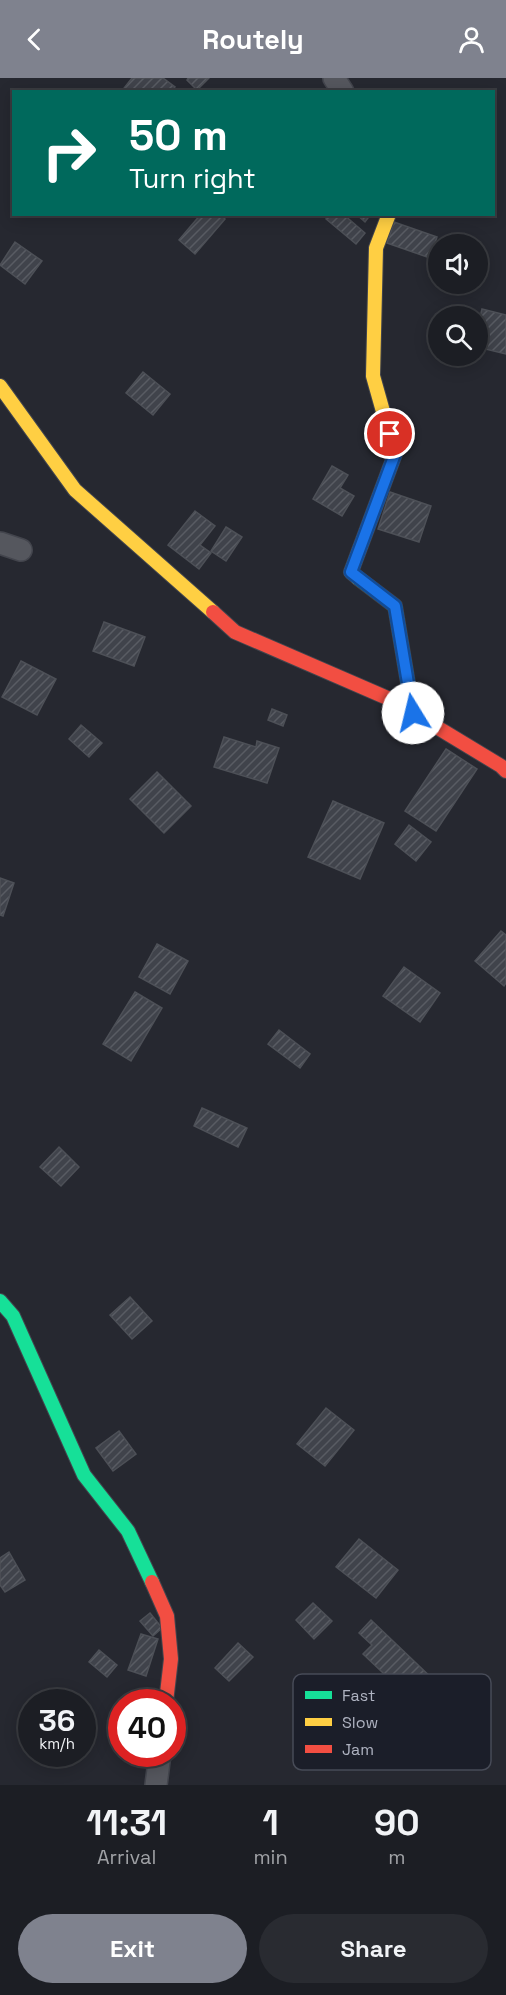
<!DOCTYPE html>
<html lang="en">
<head>
<meta charset="utf-8">
<style>
	body { margin:0; font-family:"Space Grotesk",sans-serif; background:#292b31; color:#f1f3f6; height:100vh; display:flex; flex-direction:column; font-size:22px; white-space:nowrap }
	* { box-sizing:border-box; margin:0 }
	p { font-size:20px; color:#a0a2a6 }
	.icon { flex:none; width:33px; height:33px; fill:none; stroke:currentColor; stroke-width:2; stroke-linecap:round; stroke-linejoin:round }
	.map { position:relative; height:1707px; overflow:hidden }
	.drawer { display:flex; flex-direction:column; background:#1c1e24; flex:1 }
	.drawer>* { flex:none }
	.banner { position:absolute; left:12px; top:12px; width:483px; height:126px; border-radius:0px; box-shadow:0 3px 15px #0003,0 0 0 2px #3a3c41; background:#00695c; color:#fff; overflow:hidden }
	.tools { position:absolute; left:428px; top:156px; display:grid; gap:12px }
	.tools a { display:grid; place-items:center; width:60px; height:60px; border-radius:50%; background:#1c1e24; box-shadow:0 3px 15px #0003,0 0 0 2px #3a3c41; font-size:30px }
	.speed { position:absolute; left:18px; top:1611px; display:flex; gap:12px; font-size:30px; font-weight:700; text-align:center }
	.speed>* { display:grid; place-content:center; width:78px; height:78px; border-radius:50%; background:#1c1e24; box-shadow:0 3px 15px #0003,0 0 0 2px #3a3c41; line-height:1 }
	.speed small { font-size:15px; font-weight:400 }
	.speed .limit { border:9px solid #d22; background:#fff; color:#111 }
	.pin { position:absolute; display:grid; place-items:center; width:51px; height:51px; color:#fff; margin:-26px; border:3px solid #fff; border-radius:50%; box-shadow:0 2px 6px #0007 }
	.me { position:absolute; width:66px; margin:-33px; rotate:351deg; stroke-linejoin:round; filter:drop-shadow(0 0 4px #0008) }
	.turn { display:flex; align-items:center; gap:21px; height:126px; padding:0 18px; font-size:27px }
	.turn .icon { width:78px; height:78px; stroke-width:2.5 }
	.turn b { display:block; font-size:42px; line-height:51px }
	.eta { display:flex; justify-content:space-evenly; align-items:center; height:102px; text-align:center }
	.eta b { font-size:36px; font-weight:600; line-height:42px }
	.button { display:flex; gap:12px; margin-top:auto; padding:12px 18px }
	.button a { flex:1; height:69px; border-radius:36px; background:#7f828e; color:#fff; font-size:24px; font-weight:600; line-height:69px; text-align:center }
	.button a+a { background:#292b31; color:#f1f3f6 }
	header { display:flex; justify-content:space-between; align-items:center; height:78px; padding:0 18px; background:#7f828e; color:#fff; font-size:27px; font-weight:600 }
	.map>svg:first-child { display:block }
	.building { fill:url(#building-hatch); stroke:#4d5057; stroke-width:1.5 }
	.lines { fill:none; stroke-linecap:round; stroke-linejoin:round }
	.street-casing { stroke:#43454d; stroke-width:24 }
	.fast-casing { stroke:#43454d; stroke-width:16 }
	.slow-casing { stroke:#43454d; stroke-width:16 }
	.jam-casing { stroke:#43454d; stroke-width:16 }
	.street { stroke:#55575e; stroke-width:21 }
	.fast { stroke:#16e098; stroke-width:14 }
	.slow { stroke:#ffcf43; stroke-width:14 }
	.jam { stroke:#f24e42; stroke-width:14 }
	.route-casing { stroke:#114b97; stroke-width:15 }
	.route { stroke:#1a73e8; stroke-width:10 }
	.key { fill:#1b1e29; stroke:#474b57; stroke-width:1.5 }
	.key-label { font-size:16px; fill:#afb3c1 }
</style>
</head>
<body>
<header><svg class="icon" aria-label="back" viewBox="0 0 24 24"><path d="M15 5l-7 7 7 7"/></svg>Routely<svg class="icon" aria-label="person" viewBox="0 0 24 24"><circle cx="12" cy="8" r="4"/><path d="M4 21q1-7 8-7t8 7"/></svg></header>
<div class="map">
<svg width="506" height="1707" viewBox="0 0 506 1707">
	<defs>
		<pattern id="building-hatch" width="6" height="6" patternUnits="userSpaceOnUse" patternTransform="scale(1.5)"><rect width="6" height="6" fill="#40434b"/><path d="M-1 1l2-2M0 6l6-6M5 7l2-2" fill="none" stroke="#595c63"/></pattern>
	</defs>
	<rect width="100%" height="100%" fill="#262830"/>
	<g class="building">
		<path d="M 132,0 L 163,0 L 175,9 L 171,14 L 121,14 Z"/>
		<path d="M 188,0 L 209,0 L 197,12 L 187,2 Z"/>
		<path d="M 201,136 L 220,136 L 225,141 L 195,176 L 179,162 Z"/>
		<path d="M 330,136 L 343,136 L 365,155 L 356,166 L 326,141 Z"/>
		<path d="M 356,136 L 371,136 L 365,144 Z"/>
		<path d="M 394,144 L 437,159 L 430,180 L 387,165 Z"/>
		<path d="M 15,164 L 42,183 L 25,206 L 0,187 Z"/>
		<path d="M 482,231 L 506,237 L 506,276 L 477,269 L 477,252 Z"/>
		<path d="M 143,294 L 170,316 L 153,337 L 126,315 Z"/>
		<path d="M 332,388 L 348,397 L 340,410 L 354,418 L 342,438 L 313,421 Z"/>
		<path d="M 390,414 L 431,428 L 419,464 L 378,451 Z"/>
		<path d="M 195,433 L 215,448 L 200,467 L 211,475 L 199,491 L 168,467 Z"/>
		<path d="M 226,449 L 242,459 L 226,483 L 211,473 Z"/>
		<path d="M 104,544 L 145,559 L 134,588 L 93,573 Z"/>
		<path d="M 21,583 L 56,601 L 37,637 L 2,619 Z"/>
		<path d="M 272,631 L 287,637 L 283,648 L 268,642 Z"/>
		<path d="M 81,647 L 102,665 L 89,679 L 69,661 Z"/>
		<path d="M 224,659 L 256,669 L 257,663 L 279,670 L 267,705 L 214,689 Z"/>
		<path d="M 446,671 L 477,691 L 436,753 L 405,733 Z"/>
		<path d="M 157,694 L 191,728 L 164,755 L 130,721 Z"/>
		<path d="M 333,723 L 384,745 L 360,801 L 308,779 Z"/>
		<path d="M 409,747 L 431,764 L 416,783 L 395,766 Z"/>
		<path d="M 0,800 L 14,805 L 3,838 L 0,837 Z"/>
		<path d="M 501,853 L 506,857 L 506,905 L 504,908 L 475,883 Z"/>
		<path d="M 157,866 L 188,883 L 170,916 L 139,899 Z"/>
		<path d="M 404,889 L 440,915 L 420,944 L 383,918 Z"/>
		<path d="M 135,914 L 162,930 L 131,983 L 103,966 Z"/>
		<path d="M 279,952 L 310,976 L 300,990 L 268,966 Z"/>
		<path d="M 202,1030 L 247,1050 L 238,1069 L 194,1048 Z"/>
		<path d="M 59,1069 L 79,1089 L 61,1108 L 40,1089 Z"/>
		<path d="M 130,1219 L 152,1243 L 132,1261 L 110,1237 Z"/>
		<path d="M 326,1330 L 354,1352 L 325,1388 L 297,1366 Z"/>
		<path d="M 119,1353 L 136,1376 L 113,1393 L 96,1370 Z"/>
		<path d="M 359,1461 L 398,1492 L 376,1520 L 336,1489 Z"/>
		<path d="M 9,1474 L 25,1502 L 5,1514 L 0,1507 L 0,1480 Z"/>
		<path d="M 313,1525 L 332,1543 L 314,1561 L 296,1542 Z"/>
		<path d="M 150,1535 L 162,1550 L 153,1558 L 140,1543 Z"/>
		<path d="M 371,1542 L 438,1606 L 417,1627 L 363,1576 L 372,1567 L 359,1555 Z"/>
		<path d="M 141,1556 L 158,1561 L 146,1598 L 128,1592 Z"/>
		<path d="M 238,1565 L 253,1579 L 229,1603 L 215,1590 Z"/>
		<path d="M 99,1572 L 117,1587 L 107,1599 L 89,1584 Z"/>
	</g>
	<g class="lines">
		<defs>
			<g id="street">
				<path d="M 334,0 L 343,14"/>
				<path d="M 0,465 L 21,472"/>
				<path d="M 156,1707 L 160,1676"/>
			</g>
			<g id="fast">
				<path d="M 358,500 L 395,528 L 413,635"/>
				<path d="M 0,1223 L 13,1238 L 84,1397 L 128,1453 L 152,1504"/>
			</g>
			<g id="slow">
				<path d="M 0,308 L 75,412 L 213,534"/>
				<path d="M 358,500 L 351,494 L 395,376 L 373,298 L 376,170 L 389,136"/>
			</g>
			<g id="jam">
				<path d="M 213,534 L 235,554 L 392,622 L 501,688 L 506,693"/>
				<path d="M 152,1504 L 167,1538 L 171,1581 L 166,1624"/>
			</g>
		</defs>
		<use href="#street" class="street-casing"/>
		<use href="#fast" class="fast-casing"/>
		<use href="#slow" class="slow-casing"/>
		<use href="#jam" class="jam-casing"/>
		<use href="#street" class="street"/>
		<use href="#fast" class="fast"/>
		<use href="#slow" class="slow"/>
		<use href="#jam" class="jam"/>
	</g>
	<g class="lines">
		<defs>
			<path id="route" d="M 390,356 L 395,376 L 351,494 L 395,528 L 413,635"/>
		</defs>
		<use href="#route" class="route-casing"/>
		<use href="#route" class="route"/>
	</g>
	<rect x="293" y="1596" width="198" height="96" rx="9" class="key"/>
	<rect x="305" y="1613" width="27" height="8" fill="#16e098"/>
	<rect x="305" y="1640" width="27" height="8" fill="#ffcf43"/>
	<rect x="305" y="1667" width="27" height="8" fill="#f24e42"/>
	<g class="key-label">
		<text x="342" y="1623">Fast</text>
		<text x="342" y="1650">Slow</text>
		<text x="342" y="1677">Jam</text>
	</g>
</svg>
<div class="tools">
<a><svg class="icon" aria-label="sound" viewBox="0 0 24 24"><path d="M4 9h4l5-4v14l-5-4H4zM17 9q2 3 0 6"/></svg></a>
<a><svg class="icon" aria-label="search" viewBox="0 0 24 24"><circle cx="10" cy="10" r="6"/><path d="M15 15l6 6"/></svg></a>
</div>
<div class="speed"><div>36<small>km/h</small></div><div class="limit">40</div></div>
<div class="pin" style="left:390px;top:356px;background:#d93025"><svg class="icon" aria-label="arrive" viewBox="0 0 24 24"><path d="M6 21V4h12l-3 4 3 4H6"/></svg></div>
<svg class="me" style="left:413px;top:635px" viewBox="-20 -20 40 40"><circle r="19" fill="#fff"/><path d="M0-13L10 11 0 6-10 11z" fill="#1a73e8"/></svg>
<div class="banner">
<div class="turn"><svg class="icon" aria-label="right" viewBox="0 0 24 24"><path d="M7 20v-9h11M14 6l5 5-5 5"/></svg><div><b>50 m</b>Turn right</div></div>
</div>
</div>
<section class="drawer">
<div class="eta">
<div><b>11:31</b><p>Arrival</p></div>
<div><b>1</b><p>min</p></div>
<div><b>90</b><p>m</p></div>
</div>
<div class="button"><a>Exit</a><a>Share</a></div>
</section>
</body>
</html>
